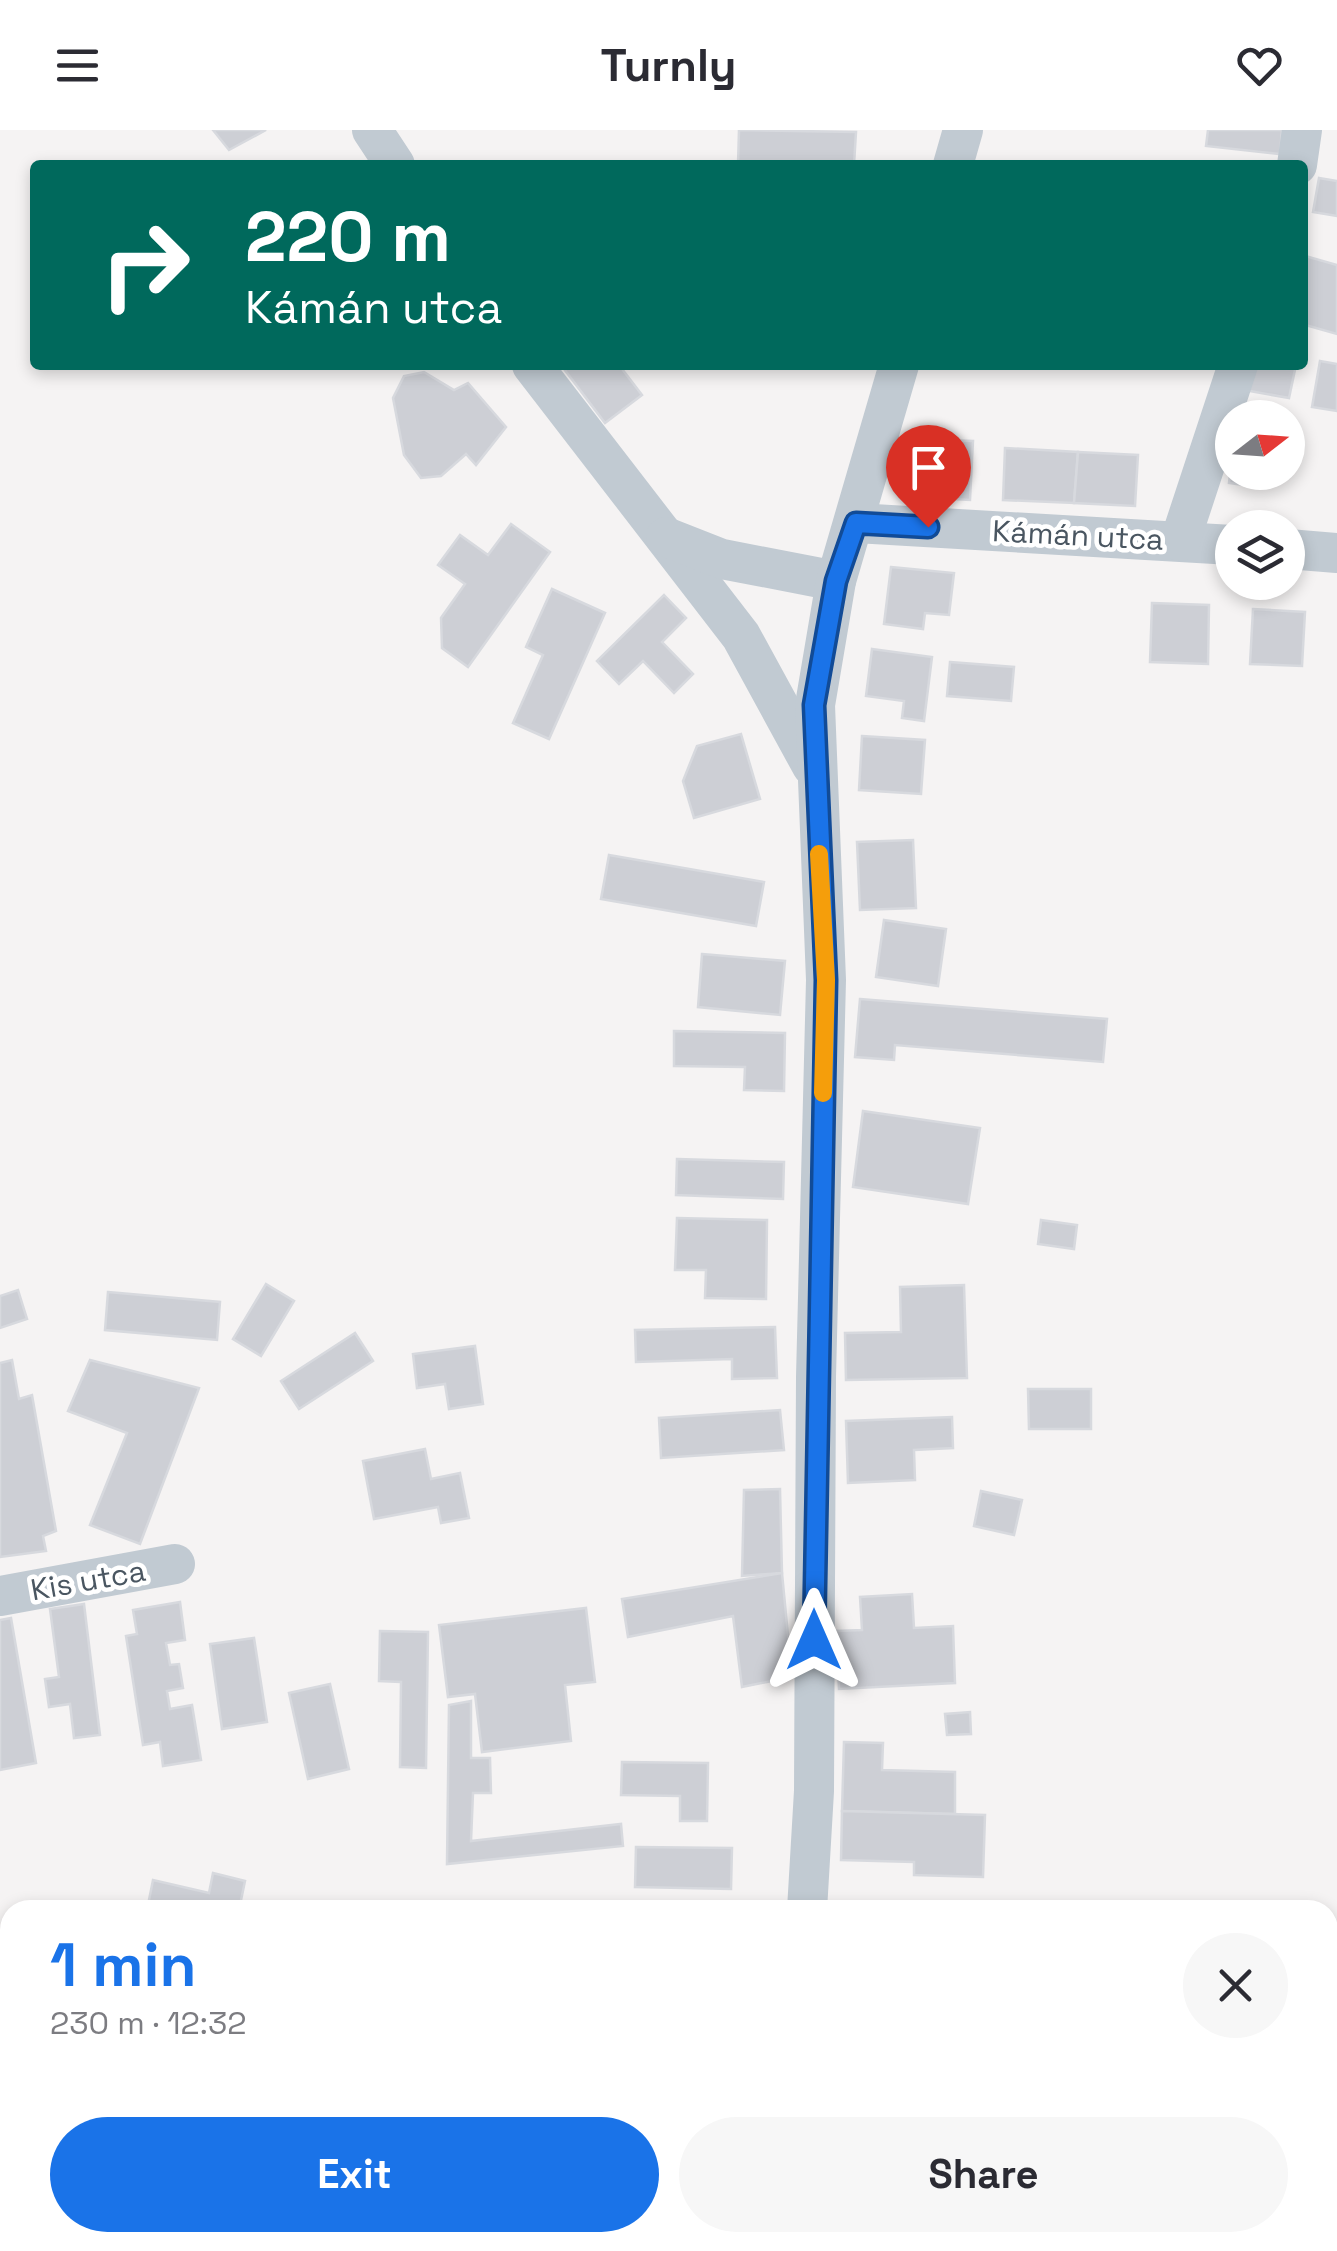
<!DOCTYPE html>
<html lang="en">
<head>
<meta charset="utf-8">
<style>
	body { margin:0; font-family:"Space Grotesk",sans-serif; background:#f7f7f7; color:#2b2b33; height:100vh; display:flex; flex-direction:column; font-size:38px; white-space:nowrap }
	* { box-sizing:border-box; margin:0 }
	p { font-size:32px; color:#7c7c81 }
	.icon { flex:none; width:55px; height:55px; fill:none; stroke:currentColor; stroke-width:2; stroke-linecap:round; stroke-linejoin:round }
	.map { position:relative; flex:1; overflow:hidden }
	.panel { position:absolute; left:0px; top:1770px; width:1338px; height:352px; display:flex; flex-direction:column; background:#fff; border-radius:30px 30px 0 0; box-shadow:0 5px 15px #0003 }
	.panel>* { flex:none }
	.guide { position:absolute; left:30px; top:30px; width:1278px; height:210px; border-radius:10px; box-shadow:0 5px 15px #0003; background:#00695c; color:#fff; overflow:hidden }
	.needle { width:65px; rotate:73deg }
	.fabs { position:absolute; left:1215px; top:270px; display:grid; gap:20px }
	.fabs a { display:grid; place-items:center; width:90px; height:90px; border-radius:50%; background:#fff; box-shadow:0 5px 15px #0003; font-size:50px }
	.pin { position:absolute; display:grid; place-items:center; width:85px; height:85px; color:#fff; margin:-102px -42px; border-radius:50% 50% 50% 0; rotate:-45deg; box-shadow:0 0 10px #0007 }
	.pin .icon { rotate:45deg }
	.me { position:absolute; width:110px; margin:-55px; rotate:0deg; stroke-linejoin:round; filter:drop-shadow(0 0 8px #0008) }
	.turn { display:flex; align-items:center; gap:35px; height:210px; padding:0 50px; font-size:45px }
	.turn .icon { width:130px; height:130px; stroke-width:2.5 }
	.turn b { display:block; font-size:70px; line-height:85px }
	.round { display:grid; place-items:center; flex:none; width:105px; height:105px; border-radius:52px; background:#f7f7f7 }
	.overview { display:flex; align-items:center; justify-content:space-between; height:170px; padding:0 50px }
	h1 { font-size:60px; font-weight:600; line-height:75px; color:#1a73e8 }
	.button { display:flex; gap:20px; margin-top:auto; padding:20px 50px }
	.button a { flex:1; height:115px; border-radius:60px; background:#1a73e8; color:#fff; font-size:40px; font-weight:600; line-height:115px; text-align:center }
	.button a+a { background:#f7f7f7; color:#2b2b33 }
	header { display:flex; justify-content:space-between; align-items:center; height:130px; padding:0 50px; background:#fff; font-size:45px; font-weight:600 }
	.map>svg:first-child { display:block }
	.building { fill:#cdcfd5; stroke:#d7d9de; stroke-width:2.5 }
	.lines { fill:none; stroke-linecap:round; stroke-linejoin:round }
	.service { stroke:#c1cad2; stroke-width:20 }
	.minor { stroke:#c1cad2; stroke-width:40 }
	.route-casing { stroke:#114b97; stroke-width:25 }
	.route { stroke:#1a73e8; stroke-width:18 }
	.slow { stroke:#f59e0b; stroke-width:18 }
	.labels { text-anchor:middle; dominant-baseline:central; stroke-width:9; stroke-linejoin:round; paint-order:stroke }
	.street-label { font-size:30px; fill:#4a5661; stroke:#fff }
</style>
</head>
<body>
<header><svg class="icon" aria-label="menu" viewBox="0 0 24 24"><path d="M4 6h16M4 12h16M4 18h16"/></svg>Turnly<svg class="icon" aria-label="heart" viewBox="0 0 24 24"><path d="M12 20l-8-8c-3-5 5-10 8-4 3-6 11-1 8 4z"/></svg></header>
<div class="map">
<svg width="1337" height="2121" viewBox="0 0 1337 2121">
	<rect width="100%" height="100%" fill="#f5f3f3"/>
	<g class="building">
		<path d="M 213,0 L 266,0 L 229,20 Z"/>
		<path d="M 739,0 L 856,2 L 854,35 L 738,35 Z"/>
		<path d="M 1208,0 L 1282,0 L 1280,24 L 1206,16 Z"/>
		<path d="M 1319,48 L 1337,51 L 1337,86 L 1313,82 Z"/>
		<path d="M 1302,125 L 1337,135 L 1337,204 L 1302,194 Z"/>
		<path d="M 1320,231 L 1337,234 L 1337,281 L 1312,277 Z"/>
		<path d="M 561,235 L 619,235 L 642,265 L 605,293 Z"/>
		<path d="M 1249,235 L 1296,235 L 1289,268 L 1244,260 Z"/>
		<path d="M 424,242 L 454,260 L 468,253 L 506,297 L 476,335 L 466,324 L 441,346 L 421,348 L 404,325 L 393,268 L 404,246 Z"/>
		<path d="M 1288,303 L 1295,305 L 1289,347 L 1267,344 L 1265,358 L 1229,353 L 1232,328 L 1232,342 L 1288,342 Z"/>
		<path d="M 918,309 L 973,311 L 970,370 L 915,367 Z"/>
		<path d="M 1005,318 L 1078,322 L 1074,373 L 1003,370 Z"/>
		<path d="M 1078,322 L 1138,325 L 1135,376 L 1074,373 Z"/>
		<path d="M 511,394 L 550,422 L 468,537 L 442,518 L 441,488 L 465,454 L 438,435 L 460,405 L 488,425 Z"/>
		<path d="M 891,437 L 954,443 L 949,485 L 925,483 L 923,499 L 884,494 Z"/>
		<path d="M 552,459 L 605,483 L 549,609 L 513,593 L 543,525 L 526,517 Z"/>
		<path d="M 664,465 L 686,488 L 662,512 L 693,544 L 674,563 L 643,531 L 619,554 L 597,531 Z"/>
		<path d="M 1152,473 L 1209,475 L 1208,534 L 1150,532 Z"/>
		<path d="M 1253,479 L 1305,482 L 1302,536 L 1250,534 Z"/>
		<path d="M 872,519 L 932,527 L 924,591 L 902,588 L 904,571 L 866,566 Z"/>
		<path d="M 950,532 L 1014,537 L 1011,571 L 947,566 Z"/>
		<path d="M 741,604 L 760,669 L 694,688 L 683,651 L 697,616 Z"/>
		<path d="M 862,606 L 925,610 L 921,664 L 859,660 Z"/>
		<path d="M 913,710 L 916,778 L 860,780 L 857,712 Z"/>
		<path d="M 609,725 L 764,752 L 756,796 L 601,769 Z"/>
		<path d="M 884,790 L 946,799 L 938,856 L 876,847 Z"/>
		<path d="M 702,824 L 785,831 L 780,885 L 698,877 Z"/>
		<path d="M 860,869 L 1107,889 L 1103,932 L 895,915 L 894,930 L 855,927 Z"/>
		<path d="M 674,901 L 785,903 L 784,961 L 744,960 L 745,937 L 674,936 Z"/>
		<path d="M 863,981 L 980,998 L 968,1074 L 853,1057 Z"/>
		<path d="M 677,1029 L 784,1032 L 783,1069 L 676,1065 Z"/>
		<path d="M 677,1088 L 767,1090 L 766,1169 L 705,1168 L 706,1140 L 675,1140 Z"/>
		<path d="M 1041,1090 L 1077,1095 L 1074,1119 L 1038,1114 Z"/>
		<path d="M 266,1154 L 294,1171 L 261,1226 L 233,1209 Z"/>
		<path d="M 964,1155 L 967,1248 L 846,1250 L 845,1203 L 901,1202 L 900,1157 Z"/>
		<path d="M 18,1160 L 27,1189 L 0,1198 L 0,1166 Z"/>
		<path d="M 108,1162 L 220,1172 L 217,1210 L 105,1200 Z"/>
		<path d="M 775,1197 L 777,1248 L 732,1249 L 732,1229 L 636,1232 L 635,1200 Z"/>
		<path d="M 355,1203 L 373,1231 L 299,1279 L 281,1251 Z"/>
		<path d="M 475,1216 L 483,1274 L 449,1279 L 445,1254 L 417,1258 L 413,1224 Z"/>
		<path d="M 12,1230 L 19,1269 L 32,1265 L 56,1401 L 43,1406 L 46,1421 L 0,1427 L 0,1233 Z"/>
		<path d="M 90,1230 L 199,1258 L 140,1414 L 90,1395 L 127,1303 L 68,1281 Z"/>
		<path d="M 1028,1259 L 1091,1259 L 1091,1299 L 1029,1299 Z"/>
		<path d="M 780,1280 L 784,1320 L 661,1328 L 659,1288 Z"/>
		<path d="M 952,1287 L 953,1318 L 914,1320 L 915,1350 L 848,1353 L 846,1291 Z"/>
		<path d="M 425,1319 L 431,1349 L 460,1343 L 469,1388 L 441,1393 L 438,1377 L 374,1389 L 363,1331 Z"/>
		<path d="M 780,1359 L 782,1443 L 742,1446 L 744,1360 Z"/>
		<path d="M 981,1361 L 1022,1370 L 1014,1405 L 974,1396 Z"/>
		<path d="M 782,1443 L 792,1547 L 742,1557 L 733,1486 L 628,1507 L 622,1469 Z"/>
		<path d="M 912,1464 L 914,1498 L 953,1496 L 955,1553 L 839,1559 L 836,1501 L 862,1500 L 860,1467 Z"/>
		<path d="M 180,1472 L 185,1510 L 166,1513 L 170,1535 L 179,1534 L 183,1558 L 167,1561 L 170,1579 L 192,1575 L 201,1630 L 163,1636 L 160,1612 L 143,1615 L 126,1506 L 137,1504 L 133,1480 Z"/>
		<path d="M 84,1474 L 100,1605 L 74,1608 L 70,1574 L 49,1577 L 45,1549 L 59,1547 L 50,1479 Z"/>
		<path d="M 586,1478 L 595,1552 L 565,1555 L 571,1611 L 482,1622 L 475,1564 L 448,1567 L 439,1495 Z"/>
		<path d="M 11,1488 L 36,1633 L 0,1640 L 0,1490 Z"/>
		<path d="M 380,1501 L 428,1502 L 426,1638 L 400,1637 L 401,1552 L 379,1551 Z"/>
		<path d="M 254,1508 L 267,1592 L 222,1599 L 210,1514 Z"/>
		<path d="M 330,1554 L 349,1639 L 308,1649 L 289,1563 Z"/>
		<path d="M 471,1571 L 471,1628 L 490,1628 L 491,1663 L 473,1663 L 471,1711 L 621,1694 L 623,1716 L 447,1734 L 449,1575 Z"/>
		<path d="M 970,1582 L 971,1604 L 947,1605 L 945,1584 Z"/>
		<path d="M 844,1612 L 883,1613 L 882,1640 L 955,1642 L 955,1684 L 842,1681 Z"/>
		<path d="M 622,1632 L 708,1633 L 707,1691 L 680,1691 L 680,1666 L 621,1665 Z"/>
		<path d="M 842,1681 L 985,1685 L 983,1747 L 914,1745 L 914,1732 L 841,1730 Z"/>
		<path d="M 636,1717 L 732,1718 L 731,1759 L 635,1757 Z"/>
		<path d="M 213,1743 L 245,1751 L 239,1780 L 147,1780 L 153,1750 L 209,1763 Z"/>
		<path d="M 849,1773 L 985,1776 L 984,1780 L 849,1780 Z"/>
		<path d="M 1328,1827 L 1337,1831 L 1337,2004 L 1328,2000 Z"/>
		<path d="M 85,2112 L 145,2112 L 134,2121 L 74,2121 Z"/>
		<path d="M 878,2112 L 947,2112 L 949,2121 L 879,2121 Z"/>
	</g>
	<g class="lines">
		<g class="service">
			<path d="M 1257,2112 L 1282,2121"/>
			<path d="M 1130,2121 L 1133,2112"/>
		</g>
		<g class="minor">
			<path d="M 372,0 L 395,35"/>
			<path d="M 953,35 L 963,0"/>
			<path d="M 1297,35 L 1302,0"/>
			<path d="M 532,235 L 741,506 L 812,636"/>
			<path d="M 856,393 L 1232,415"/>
			<path d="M 666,407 L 722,429 L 836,451"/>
			<path d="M 1180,411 L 1238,235"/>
			<path d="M 1288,419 L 1337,423"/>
			<path d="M 0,1466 L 175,1434"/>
			<path d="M 807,1780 L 814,1661 L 816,1247 L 826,850 L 815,575 L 836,451 L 899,235"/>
			<path d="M 789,2121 L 790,2112"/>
		</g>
	</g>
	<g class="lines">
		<defs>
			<path id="route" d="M 814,1510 L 826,850 L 814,575 L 836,451 L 856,393 L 928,397"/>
		</defs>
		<use href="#route" class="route-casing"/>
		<use href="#route" class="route"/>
		<path class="slow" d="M 819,724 L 826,850 L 823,963"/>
	</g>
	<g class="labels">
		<g class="street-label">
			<text transform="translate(1078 405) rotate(3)">Kámán utca</text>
			<text transform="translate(88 1450) rotate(-10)">Kis utca</text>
		</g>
	</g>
</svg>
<div class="fabs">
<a><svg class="needle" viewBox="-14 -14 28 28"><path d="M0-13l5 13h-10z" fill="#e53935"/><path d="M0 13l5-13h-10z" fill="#7c7c81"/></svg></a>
<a><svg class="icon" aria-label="layers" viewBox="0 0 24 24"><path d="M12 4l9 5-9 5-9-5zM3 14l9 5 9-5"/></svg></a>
</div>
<div class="pin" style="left:928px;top:397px;background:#d93025"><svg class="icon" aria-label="arrive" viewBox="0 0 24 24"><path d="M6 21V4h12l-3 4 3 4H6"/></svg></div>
<svg class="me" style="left:814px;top:1510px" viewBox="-20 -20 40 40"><path d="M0-17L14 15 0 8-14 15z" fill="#1a73e8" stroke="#fff" stroke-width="4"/></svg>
<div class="guide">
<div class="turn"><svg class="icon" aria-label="right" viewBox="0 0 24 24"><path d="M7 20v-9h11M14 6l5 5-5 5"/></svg><div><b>220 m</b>Kámán utca</div></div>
</div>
<section class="panel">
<div class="overview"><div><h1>1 min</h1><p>230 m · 12:32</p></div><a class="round"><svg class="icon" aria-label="close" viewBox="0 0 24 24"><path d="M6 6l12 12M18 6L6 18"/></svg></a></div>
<div class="button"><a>Exit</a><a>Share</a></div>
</section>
</div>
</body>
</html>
